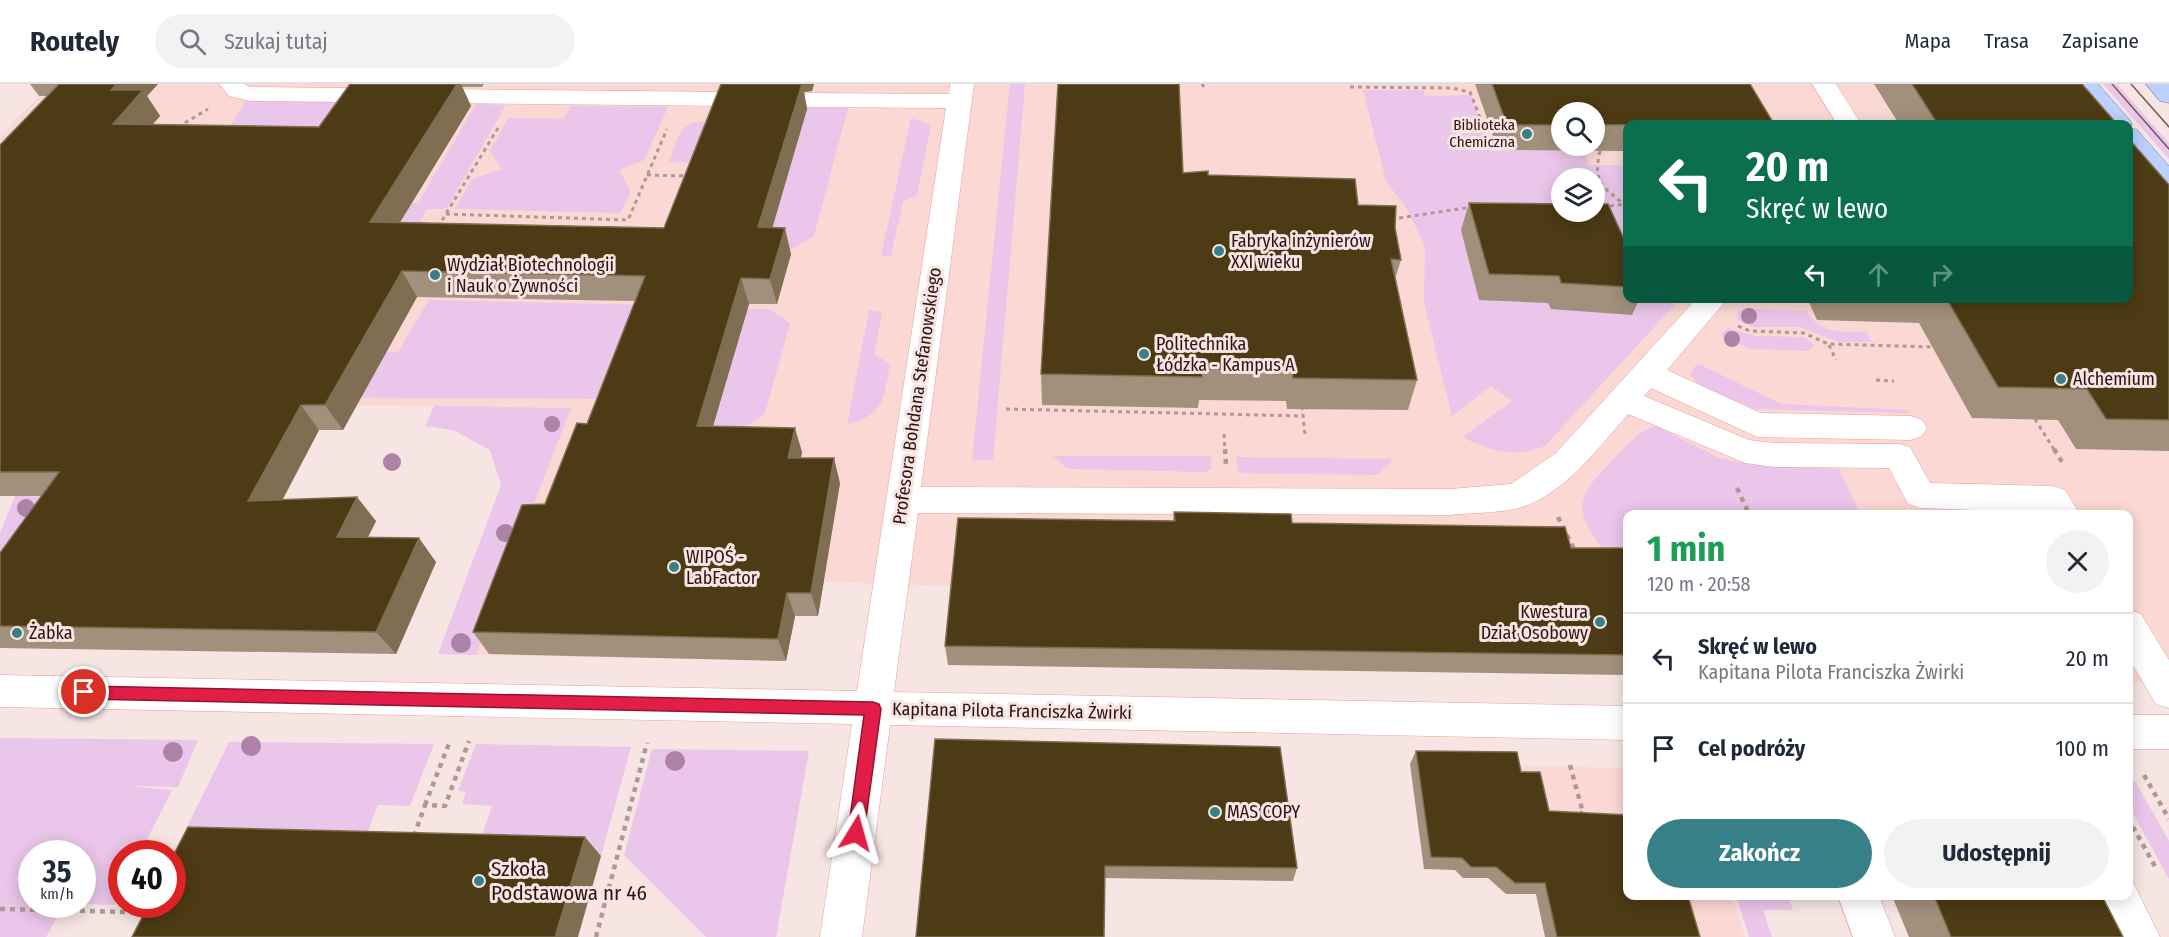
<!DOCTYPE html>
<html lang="pl">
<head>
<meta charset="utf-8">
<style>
	body { margin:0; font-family:"Fira Sans Condensed",sans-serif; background:#f2f2f3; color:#1f2937; height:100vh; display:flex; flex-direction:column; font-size:22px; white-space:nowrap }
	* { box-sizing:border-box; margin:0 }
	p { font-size:20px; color:#747a83 }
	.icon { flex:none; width:33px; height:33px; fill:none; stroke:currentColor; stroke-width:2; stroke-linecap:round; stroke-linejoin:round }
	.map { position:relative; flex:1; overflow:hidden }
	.panel { position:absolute; left:1623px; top:426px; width:510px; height:390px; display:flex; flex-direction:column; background:#fff; border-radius:12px; box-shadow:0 3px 15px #0003 }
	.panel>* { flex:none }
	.hud { position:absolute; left:1623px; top:36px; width:510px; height:183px; border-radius:12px; box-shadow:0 3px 15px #0003; background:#0b6e4f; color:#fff; overflow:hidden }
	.fabs { position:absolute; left:1551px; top:18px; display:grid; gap:12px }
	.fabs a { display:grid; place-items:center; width:54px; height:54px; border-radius:50%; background:#fff; box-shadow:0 3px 15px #0003; font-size:30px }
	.speed { position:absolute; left:18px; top:756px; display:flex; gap:12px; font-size:30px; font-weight:700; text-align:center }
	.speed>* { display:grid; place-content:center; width:78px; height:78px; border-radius:50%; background:#fff; box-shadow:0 3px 15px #0003; line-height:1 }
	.speed small { font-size:15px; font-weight:400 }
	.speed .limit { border:9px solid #d22; background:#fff; color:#111 }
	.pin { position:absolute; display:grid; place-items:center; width:51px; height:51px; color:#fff; margin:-26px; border:3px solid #fff; border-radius:50%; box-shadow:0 2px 6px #0007 }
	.me { position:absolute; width:66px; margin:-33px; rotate:8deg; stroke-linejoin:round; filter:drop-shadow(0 0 4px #0008) }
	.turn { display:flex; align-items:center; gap:21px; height:126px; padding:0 24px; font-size:27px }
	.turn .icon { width:78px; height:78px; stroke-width:2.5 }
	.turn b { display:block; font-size:42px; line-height:51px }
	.lanes { display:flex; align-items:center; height:57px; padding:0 24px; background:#0003; justify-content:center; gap:30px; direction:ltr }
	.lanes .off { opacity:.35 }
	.round { display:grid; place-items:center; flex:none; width:63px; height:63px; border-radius:32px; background:#f2f2f3 }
	.summary { display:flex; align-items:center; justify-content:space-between; height:102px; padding:0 24px }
	h1 { font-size:36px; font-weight:700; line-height:45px; color:#1e9e55 }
	.primary-button { display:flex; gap:12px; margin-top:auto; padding:12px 24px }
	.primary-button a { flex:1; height:69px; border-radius:36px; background:#388088; color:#fff; font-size:24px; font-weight:700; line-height:69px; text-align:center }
	.primary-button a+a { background:#f2f2f3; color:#1f2937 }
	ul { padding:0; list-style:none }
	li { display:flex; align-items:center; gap:18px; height:90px; padding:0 24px; border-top:2px solid #e0e1e3 }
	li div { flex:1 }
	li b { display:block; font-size:22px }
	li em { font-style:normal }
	header { display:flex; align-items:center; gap:36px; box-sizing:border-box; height:84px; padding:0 30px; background:#fff; border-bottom:2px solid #e0e1e3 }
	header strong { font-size:28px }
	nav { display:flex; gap:33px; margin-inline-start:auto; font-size:21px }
	.search { width:420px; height:54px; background:#f2f2f3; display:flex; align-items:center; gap:15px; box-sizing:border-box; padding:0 21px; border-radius:33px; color:#747a83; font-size:22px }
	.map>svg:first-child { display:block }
	.built { fill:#fbd8d4; fill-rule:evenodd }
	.green { fill:#eac6ea; fill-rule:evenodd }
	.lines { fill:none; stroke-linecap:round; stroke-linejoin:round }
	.minor-casing { stroke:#e89e96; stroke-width:1 }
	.major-casing { stroke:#6d79a9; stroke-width:1 }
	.path-far1 { stroke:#ae9997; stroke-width:3; stroke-dasharray:4 4; stroke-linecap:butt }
	.path { stroke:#ae9997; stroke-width:4.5; stroke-dasharray:5 5; stroke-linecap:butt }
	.minor { fill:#fff; fill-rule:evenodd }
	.major { fill:#bcd0fd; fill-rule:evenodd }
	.tram { stroke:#735b59; stroke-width:1.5 }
	.tree { fill:#af83a8 }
	.wall { fill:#a1907c; fill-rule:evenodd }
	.shaded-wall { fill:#7f6e52 }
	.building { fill:#4c3b14; stroke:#7f6e52; stroke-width:1.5 }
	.route { fill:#e11d48; stroke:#92132f; stroke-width:1.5 }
	.poi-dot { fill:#388088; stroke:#f6e5e3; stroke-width:2 }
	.labels { text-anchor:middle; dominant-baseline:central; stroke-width:6; stroke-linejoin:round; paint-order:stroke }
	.far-poi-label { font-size:15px; fill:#2f1311; stroke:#f6e5e3; text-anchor:end }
	.poi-label { font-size:18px; fill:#2f1311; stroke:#f6e5e3; text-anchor:start }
	.street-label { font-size:18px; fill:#2f1311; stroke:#f6e5e3 }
	.near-poi-label { font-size:21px; fill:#2f1311; stroke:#f6e5e3; text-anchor:start }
</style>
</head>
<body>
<header>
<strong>Routely</strong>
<div class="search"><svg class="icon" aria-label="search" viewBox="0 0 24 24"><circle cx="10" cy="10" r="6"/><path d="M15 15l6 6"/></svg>Szukaj tutaj</div>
<nav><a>Mapa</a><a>Trasa</a><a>Zapisane</a></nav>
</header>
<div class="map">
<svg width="2169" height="853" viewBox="0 0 2169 853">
	<rect width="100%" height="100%" fill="#f6e5e3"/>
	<g class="built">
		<path d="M 51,0 L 2040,0 L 2073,40 L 1628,40 L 1628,214 L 2128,214 L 2169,160 L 2169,599 L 2129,598 L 2128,430 L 1628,430 L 1627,591 L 948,581 L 956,502 L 824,498 L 818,532 L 795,532 L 786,577 L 476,571 L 571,324 L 350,321 L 0,132 L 0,52 ZM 1562,28 L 1594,28 L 1594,62 L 1562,62 ZM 1562,94 L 1594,94 L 1594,128 L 1562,128 Z"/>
		<path d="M 1410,680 L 1627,684 L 1628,812 L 1732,812 L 1745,853 L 1545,853 L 1529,780 L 1424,785 Z"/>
	</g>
	<g class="green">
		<path d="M 1010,0 L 1025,0 L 993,376 L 972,376 Z"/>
		<path d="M 2103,0 L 2117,0 L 2169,59 L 2169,75 Z"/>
		<path d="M 1363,6 L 1423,6 L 1425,12 L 1471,11 L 1490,67 L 1584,67 L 1589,81 L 1627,81 L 1628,214 L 1680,215 L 1545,362 C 1513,374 1496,368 1466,355 L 1464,352 L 1512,317 L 1491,302 L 1452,332 L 1424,218 L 1425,162 L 1407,125 L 1386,97 ZM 1562,94 L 1594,94 L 1594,128 L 1562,128 Z"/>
		<path d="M 246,17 L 369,17 L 334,68 L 216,65 Z"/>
		<path d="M 476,20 L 506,21 L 446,125 L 427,125 L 411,154 L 392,153 L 412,119 L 418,119 Z"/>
		<path d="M 571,22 L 668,23 L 644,76 L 619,86 L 631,108 L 620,129 L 455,125 L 472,95 L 502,85 L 490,67 L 508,34 L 564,35 Z"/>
		<path d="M 807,24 L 848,24 L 814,152 L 787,168 L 765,167 Z"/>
		<path d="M 911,34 L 931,41 L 917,111 L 903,117 L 891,172 L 881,172 Z"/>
		<path d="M 724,36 L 708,79 L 669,78 C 684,38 680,38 724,36 Z"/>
		<path d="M 429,216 L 647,221 L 612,315 L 96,312 L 157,260 L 398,268 Z"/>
		<path d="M 747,225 L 769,225 L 790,239 L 765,329 L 742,345 L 608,341 Z"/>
		<path d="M 1746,225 L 1807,227 C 1821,252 1840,247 1866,248 L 1872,258 L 1839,258 L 1799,243 L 1753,243 L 1738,236 L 1737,231 L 1740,226 Z"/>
		<path d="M 869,226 L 882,228 L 874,270 L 890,280 C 884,314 885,330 847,341 Z"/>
		<path d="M 1729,244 L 1754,252 L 1805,253 L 1815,262 L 1807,267 L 1752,265 L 1723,253 L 1721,249 Z"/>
		<path d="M 1696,281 L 1701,281 L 1781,320 L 1907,326 L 1909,329 L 1757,325 C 1739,321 1699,307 1690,290 Z"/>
		<path d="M 434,322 L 571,324 L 476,571 L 438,570 L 501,401 L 490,366 L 453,346 L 425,342 Z"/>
		<path d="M 1656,342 L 1717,373 L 1738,378 L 1839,385 L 1861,430 L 1628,430 L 1627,466 L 1602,463 C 1567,422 1584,405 1616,373 C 1629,359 1638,347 1656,342 Z"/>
		<path d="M 1053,372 L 1210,372 L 1212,384 L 1205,388 L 1074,385 L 1065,383 Z"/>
		<path d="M 1236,373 L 1394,375 L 1377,391 L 1243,389 L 1238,387 Z"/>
		<path d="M 15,412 L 85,413 L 0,534 L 0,449 Z"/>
		<path d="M 0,654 L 198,656 L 178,703 L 129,702 L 172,706 L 140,769 L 122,770 L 121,807 L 114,821 L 83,820 L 82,770 L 32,770 L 32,820 L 64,821 L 46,853 L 0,853 Z"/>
		<path d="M 229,658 L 434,660 L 410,722 L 378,721 L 360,767 L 177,763 Z"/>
		<path d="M 476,660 L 631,663 L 601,772 L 476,769 L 492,722 L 462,720 L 466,708 L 458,707 Z"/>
		<path d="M 652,665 L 809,667 L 776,853 L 706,853 L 624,771 Z"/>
		<path d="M 2128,697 L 2135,697 L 2169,757 L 2169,795 L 2129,722 Z"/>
		<path d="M 1736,812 L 1788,812 L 1793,826 L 1763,826 L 1772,853 L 1749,853 Z"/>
	</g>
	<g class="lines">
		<defs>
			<g id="minor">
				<path d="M 219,0 L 244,0 L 250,3 L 731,8 L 740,10 L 743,15 L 740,20 L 731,22 L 250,17 L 229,12 Z"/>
				<path d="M 950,0 L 974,0 L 921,403 L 1450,405 L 1511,400 L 1556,369 L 1697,214 L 1728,214 L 1667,286 L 1761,329 L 1911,332 L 1922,336 L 1927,344 L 1922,352 L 1911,356 L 1757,353 L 1651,304 L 1644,312 L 1749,356 L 1774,359 L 1899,360 L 1910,363 L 1930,399 L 2053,402 L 2065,406 L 2080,430 L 1920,424 L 1908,420 L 1889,384 L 1774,383 L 1745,379 L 1628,330 C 1599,363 1561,415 1515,425 C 1494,429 1471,429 1450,431 L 918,429 L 894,608 L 1628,622 L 1628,656 L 890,641 L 862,853 L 820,853 L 852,640 L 0,623 L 0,591 L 857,607 L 946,24 L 809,23 L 800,21 L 797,16 L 800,11 L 809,9 L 949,10 Z"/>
				<path d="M 1812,0 L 1836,0 L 1861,40 L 1837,40 Z"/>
				<path d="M 2128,526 L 2141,530 L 2169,576 L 2169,624 L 2156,620 L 2128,573 Z"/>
				<rect x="2128" y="631" width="41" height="34"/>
				<path d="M 2128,796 L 2133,798 L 2160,853 L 2117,853 L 2097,812 L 2128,812 Z"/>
				<path d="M 1838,812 L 1879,812 L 1895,853 L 1853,853 Z"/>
			</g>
			<g id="major">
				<path d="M 2073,0 L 2098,0 L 2129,35 L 2132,40 L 2130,44 L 2137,46 L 2169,82 L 2169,106 L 2160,104 L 2128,67 L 2128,40 L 2107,40 Z"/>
				<path d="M 2146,0 L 2169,0 L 2169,19 L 2160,17 Z"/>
			</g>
		</defs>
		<use href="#minor" class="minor-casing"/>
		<use href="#major" class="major-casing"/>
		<g class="path-far1">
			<path d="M 1202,0 L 1204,3"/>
			<path d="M 1350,3 L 1452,4 L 1470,8 L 1490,59 L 1496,59"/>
			<path d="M 178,43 L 208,25"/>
			<path d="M 1600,67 C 1592,102 1604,102 1628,124"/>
			<path d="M 647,91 L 689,92"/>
			<path d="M 1594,124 L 1626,120"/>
			<path d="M 446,130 L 628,136 L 667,45"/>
			<path d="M 1399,134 L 1472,123"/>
			<path d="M 438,143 L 498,44"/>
			<path d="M 1738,242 L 1750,247 L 1804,249 L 1828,260 L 1934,263"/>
			<path d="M 1829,261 L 1836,276"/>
			<path d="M 1876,296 L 1894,297"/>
			<path d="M 1302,322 L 1305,351"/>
			<path d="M 1006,325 L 1303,332"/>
			<path d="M 2035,335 L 2055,367"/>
			<path d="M 1224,350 L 1225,367"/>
		</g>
		<g class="path">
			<path d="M 1225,365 L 1226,380"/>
			<path d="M 2054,365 L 2062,378"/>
			<path d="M 1737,404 L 1749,430"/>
			<path d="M 1558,433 L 1575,467"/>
			<path d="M 1570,681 L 1583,729 L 1580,729"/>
			<path d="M 2144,691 L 2169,735"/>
			<path d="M 425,721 L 450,657"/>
			<path d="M 2128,734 L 2157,786"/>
			<path d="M 414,752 L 425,721 L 445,722 L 469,657"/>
			<path d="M 0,825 L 130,828"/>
			<path d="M 596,853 L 647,659"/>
		</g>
		<use href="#minor" class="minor"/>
		<use href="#major" class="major"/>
		<g class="tram">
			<path d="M 2112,0 L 2169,65"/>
			<path d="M 2131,0 L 2169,43"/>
		</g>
	</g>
	<g class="tree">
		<circle cx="1749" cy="232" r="8"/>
		<circle cx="1732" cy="255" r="8"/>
		<circle cx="552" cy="340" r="8"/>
		<circle cx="392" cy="378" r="9"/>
		<circle cx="26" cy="424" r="9"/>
		<circle cx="505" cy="449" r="9"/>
		<circle cx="461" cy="559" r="10"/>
		<circle cx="251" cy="662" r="10"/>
		<circle cx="173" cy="668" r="10"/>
		<circle cx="675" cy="677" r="10"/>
	</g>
	<g class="wall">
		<path d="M 30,0 L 158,0 L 147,12 L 160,32 L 153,40 L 319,43 L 350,0 L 484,0 L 482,3 L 462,3 L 471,22 L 400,138 L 664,144 L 721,0 L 814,0 L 812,7 L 804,8 L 807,25 L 772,144 L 791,170 L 777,220 L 749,220 L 713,342 L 802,368 L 801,374 L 840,399 L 818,532 L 795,532 L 786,577 L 489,570 L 473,548 L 545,420 L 587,340 L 635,217 L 417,213 L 343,346 L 319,346 L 283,415 L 376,437 L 368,453 L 436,478 L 396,570 L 0,564 L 0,469 L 42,412 L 0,412 L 0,61 L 47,12 L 39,12 Z"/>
		<path d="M 1475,0 L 1750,0 L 1628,40 L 1628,67 L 1498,66 ZM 1562,28 L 1594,28 L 1594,62 L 1562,62 Z"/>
		<path d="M 1874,0 L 2082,0 L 2117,40 L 1899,40 Z"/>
		<path d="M 1183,89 L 1208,91 L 1358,121 L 1395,144 L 1401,176 L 1395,195 L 1417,296 L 1408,326 L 1287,325 L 1286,317 L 1199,316 L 1198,324 L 1042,321 L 1041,290 Z"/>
		<path d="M 2169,101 L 2169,367 L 2076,365 L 2058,336 L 1972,334 L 1919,239 L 1817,236 L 1807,214 L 2128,214 Z"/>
		<path d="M 1469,119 L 1628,164 L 1628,214 L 1640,214 L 1632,231 L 1551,225 L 1548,219 L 1479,216 L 1461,146 Z"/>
		<path d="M 1174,428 L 1571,464 L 1628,464 L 1628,591 L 948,581 L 945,562 L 1173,437 Z"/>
		<path d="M 935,655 L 1297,784 L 1293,797 L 1105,794 Z"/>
		<path d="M 1416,667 L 1521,688 L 1549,727 L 1700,853 L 1545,853 L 1536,810 L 1506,810 L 1488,794 L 1463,794 L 1455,786 L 1424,785 L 1410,680 Z"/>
		<path d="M 1892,812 L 2102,812 L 2123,853 L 1909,853 Z"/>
	</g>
	<g class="shaded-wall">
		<path d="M 117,0 L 158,0 L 147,12 L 160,32 L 131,65 L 113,40 L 111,6 Z"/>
		<path d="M 457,0 L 461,0 L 471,22 L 385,163 L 370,138 Z"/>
		<path d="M 792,0 L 814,0 L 812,7 L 804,8 L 807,25 L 765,169 L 758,143 Z"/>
		<path d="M 785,144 L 791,170 L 777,220 L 770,195 Z"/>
		<path d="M 402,187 L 417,213 L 343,346 L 325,321 Z"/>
		<path d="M 741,194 L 749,220 L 706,366 L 697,342 Z"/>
		<path d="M 301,321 L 319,346 L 269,441 L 248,417 Z"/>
		<path d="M 795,344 L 802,368 L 796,398 L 788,374 Z"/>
		<path d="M 834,374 L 840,399 L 818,532 L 811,509 Z"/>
		<path d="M 357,413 L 376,437 L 356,477 L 337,453 Z"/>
		<path d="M 419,454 L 436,478 L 396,570 L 376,548 Z"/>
		<path d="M 787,509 L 795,532 L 786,577 L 778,555 Z"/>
		<path d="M 585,753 L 601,772 L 578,853 L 555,853 Z"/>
	</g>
	<g class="building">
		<path d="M 59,0 L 117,0 L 111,6 L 143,6 L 113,40 L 319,43 L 350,0 L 457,0 L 370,138 L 664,144 L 721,0 L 802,0 L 758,143 L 785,144 L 770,195 L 741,194 L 697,342 L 795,344 L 788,374 L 834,374 L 811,509 L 787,509 L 778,555 L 473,548 L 522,421 L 545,420 L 577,339 L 587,340 L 645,192 L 402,187 L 325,321 L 301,321 L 248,417 L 357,413 L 337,453 L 419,454 L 376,548 L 0,542 L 0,469 L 59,388 L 0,388 L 0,61 Z"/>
		<path d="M 1058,0 L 1179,0 L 1183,89 L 1208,87 L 1208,91 L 1355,95 L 1358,121 L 1396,122 L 1395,144 L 1401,176 L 1391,175 L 1417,296 L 1293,294 L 1292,286 L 1202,285 L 1202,293 L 1041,290 Z"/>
		<path d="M 1492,0 L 1750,0 L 1774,40 L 1594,41 L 1594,28 L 1562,28 L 1562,41 L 1507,41 Z"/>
		<path d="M 1912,0 L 2082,0 L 2117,40 L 1920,40 L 1922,38 L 1937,39 Z"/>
		<path d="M 2128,54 L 2169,101 L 2169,336 L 2106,335 L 2087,305 L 1998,303 L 1946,214 L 2128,214 Z"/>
		<path d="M 1469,119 L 1562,120 L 1562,128 L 1594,128 L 1594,120 L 1608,120 L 1628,164 L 1628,203 L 1561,199 L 1559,192 L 1489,190 Z"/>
		<path d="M 1174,428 L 1291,430 L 1292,439 L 1565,443 L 1571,464 L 1628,464 L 1628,571 L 945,562 L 958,434 L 1175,437 Z"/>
		<path d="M 935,655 L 1280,663 L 1297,784 L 1105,782 L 1104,853 L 916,853 Z"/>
		<path d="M 1416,667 L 1517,668 L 1521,688 L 1540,688 L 1549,727 L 1628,731 L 1628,812 L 1688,812 L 1700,853 L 1557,853 L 1545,799 L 1515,799 L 1496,783 L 1471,783 L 1462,774 L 1431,773 Z"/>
		<path d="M 188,743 L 585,753 L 555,853 L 132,853 L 149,820 L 172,820 L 172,774 Z"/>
		<path d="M 1934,812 L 2102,812 L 2123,853 L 1951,853 Z"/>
	</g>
	<path class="route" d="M 84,602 L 873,618 L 879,620 L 881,625 L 864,749 L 862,754 L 856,757 L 850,754 L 848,749 L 864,631 L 84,615 L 77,608 Z"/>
	<g class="poi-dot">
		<circle cx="1527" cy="50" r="6"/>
		<circle cx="1219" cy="167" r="6"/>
		<circle cx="435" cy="191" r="6"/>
		<circle cx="1144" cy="270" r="6"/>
		<circle cx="2061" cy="295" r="6"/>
		<circle cx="674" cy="483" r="6"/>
		<circle cx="1600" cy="538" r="6"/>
		<circle cx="17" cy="549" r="6"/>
		<circle cx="1215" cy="728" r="6"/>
		<circle cx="479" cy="797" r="6"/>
	</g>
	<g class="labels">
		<g class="far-poi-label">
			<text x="1515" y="41">Biblioteka<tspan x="1515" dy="17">Chemiczna</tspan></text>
		</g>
		<g class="poi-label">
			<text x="1231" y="157">Fabryka inżynierów<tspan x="1231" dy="21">XXI wieku</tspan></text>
			<text x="447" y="181">Wydział Biotechnologii<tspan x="447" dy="21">i Nauk o Żywności</tspan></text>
			<text x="1156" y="260">Politechnika<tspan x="1156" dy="21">Łódzka - Kampus A</tspan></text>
			<text x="2073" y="295">Alchemium</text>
			<text x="686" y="473">WIPOŚ -<tspan x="686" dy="21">LabFactor</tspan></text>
			<text x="1588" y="528" text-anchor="end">Kwestura<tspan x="1588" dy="21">Dział Osobowy</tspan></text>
			<text x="29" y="549">Żabka</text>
			<text x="1227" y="728">MAS COPY</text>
		</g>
		<g class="street-label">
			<text transform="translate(917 312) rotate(-82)">Profesora Bohdana Stefanowskiego</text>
			<text transform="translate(1012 627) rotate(1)">Kapitana Pilota Franciszka Żwirki</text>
		</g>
		<g class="near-poi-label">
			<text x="491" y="785">Szkoła<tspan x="491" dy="24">Podstawowa nr 46</tspan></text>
		</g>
	</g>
</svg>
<div class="fabs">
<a><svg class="icon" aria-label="search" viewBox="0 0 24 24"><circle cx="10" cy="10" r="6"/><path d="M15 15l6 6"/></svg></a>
<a><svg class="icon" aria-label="layers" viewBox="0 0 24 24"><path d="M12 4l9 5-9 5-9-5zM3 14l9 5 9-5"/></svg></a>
</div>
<div class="speed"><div>35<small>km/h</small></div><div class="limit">40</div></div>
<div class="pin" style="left:84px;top:608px;background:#d93025"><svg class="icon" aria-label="arrive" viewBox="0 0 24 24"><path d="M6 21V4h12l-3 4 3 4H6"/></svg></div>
<svg class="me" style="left:856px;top:749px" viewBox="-20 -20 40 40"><path d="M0-17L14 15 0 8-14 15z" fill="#e11d48" stroke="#fff" stroke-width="4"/></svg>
<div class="hud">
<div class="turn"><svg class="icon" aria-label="left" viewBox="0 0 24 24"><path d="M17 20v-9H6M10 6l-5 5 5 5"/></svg><div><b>20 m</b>Skręć w lewo</div></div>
<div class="lanes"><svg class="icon" aria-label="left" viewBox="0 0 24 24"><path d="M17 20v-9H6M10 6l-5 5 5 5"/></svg><svg class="icon off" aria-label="ahead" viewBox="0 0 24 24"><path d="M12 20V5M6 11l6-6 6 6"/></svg><svg class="icon off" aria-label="right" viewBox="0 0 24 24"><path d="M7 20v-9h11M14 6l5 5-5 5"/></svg></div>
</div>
<section class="panel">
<div class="summary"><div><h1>1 min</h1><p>120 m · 20:58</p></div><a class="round"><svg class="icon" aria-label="close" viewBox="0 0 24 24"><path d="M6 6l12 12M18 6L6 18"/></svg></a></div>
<ul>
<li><svg class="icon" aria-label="left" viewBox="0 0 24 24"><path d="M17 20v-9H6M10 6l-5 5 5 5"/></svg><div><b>Skręć w lewo</b><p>Kapitana Pilota Franciszka Żwirki</p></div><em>20 m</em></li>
<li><svg class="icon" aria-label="arrive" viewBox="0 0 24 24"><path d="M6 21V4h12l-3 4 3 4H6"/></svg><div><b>Cel podróży</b></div><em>100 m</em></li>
</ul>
<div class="primary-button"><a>Zakończ</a><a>Udostępnij</a></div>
</section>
</div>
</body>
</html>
